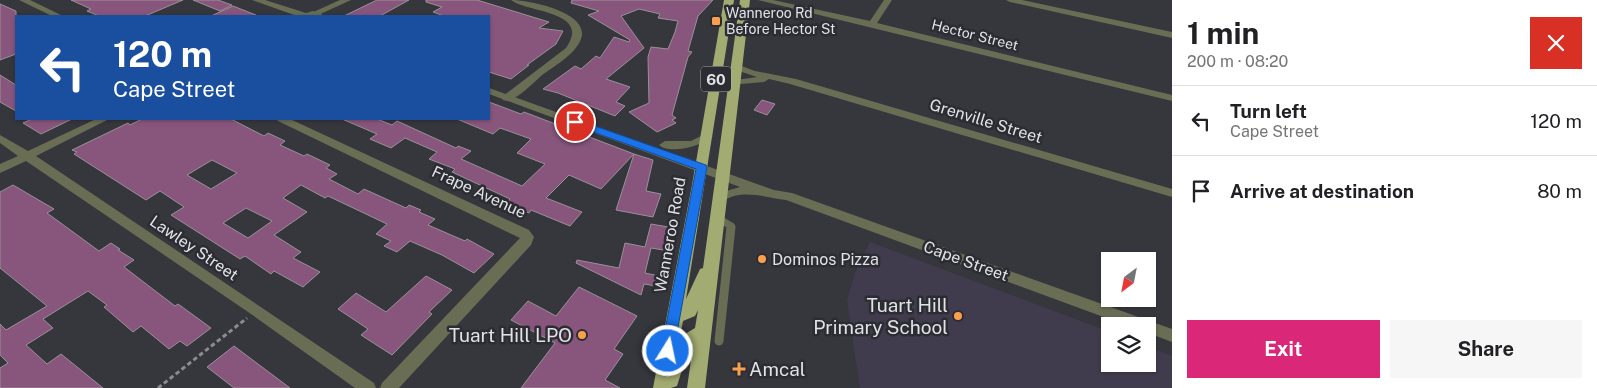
<!DOCTYPE html>
<html lang="en">
<head>
<meta charset="utf-8">
<style>
	body { margin:0; font-family:"Public Sans",sans-serif; background:#f6f6f6; color:#202124; height:100vh; display:flex; flex-direction:column; font-size:19px; white-space:nowrap }
	* { box-sizing:border-box; margin:0 }
	p { font-size:16px; color:#757577 }
	.icon { flex:none; width:28px; height:28px; fill:none; stroke:currentColor; stroke-width:2; stroke-linecap:round; stroke-linejoin:round }
	.map { position:relative; flex:1; overflow:hidden }
	.side { display:flex; flex-direction:column; background:#fff; width:425px }
	.side>* { flex:none }
	.guide { position:absolute; left:15px; top:15px; width:475px; height:105px; border-radius:0px; box-shadow:0 1px 4px #0004; background:#1a4fa0; color:#fff; overflow:hidden }
	.needle { width:32px; rotate:212deg }
	.fabs { position:absolute; left:1101px; top:252px; display:grid; gap:10px }
	.fabs a { display:grid; place-items:center; width:55px; height:55px; border-radius:0px; background:#fff; box-shadow:0 1px 4px #0004; font-size:25px }
	.pin { position:absolute; display:grid; place-items:center; width:42px; height:42px; color:#fff; margin:-21px; border:2px solid #fff; border-radius:50%; box-shadow:0 1px 5px #0007 }
	.me { position:absolute; width:55px; margin:-28px; rotate:10deg; stroke-linejoin:round; filter:drop-shadow(0 0 4px #0008) }
	.turn { display:flex; align-items:center; gap:18px; height:105px; padding:0 15px; font-size:22px }
	.turn .icon { width:65px; height:65px; stroke-width:2.5 }
	.turn b { display:block; font-size:35px; line-height:42px }
	.round { display:grid; place-items:center; flex:none; width:52px; height:52px; border-radius:0px; background:#f6f6f6 }
	.headline { display:flex; align-items:center; justify-content:space-between; height:85px; padding:0 15px }
	h1 { font-size:30px; font-weight:700; line-height:38px }
	.action { display:flex; gap:10px; margin-top:auto; padding:10px 15px }
	.action a { flex:1; height:58px; border-radius:0px; background:#db2777; color:#fff; font-size:20px; font-weight:700; line-height:58px; text-align:center }
	.action a+a { background:#f6f6f6; color:#202124 }
	ul { padding:0; list-style:none }
	li { display:flex; align-items:center; gap:15px; height:70px; padding:0 15px; border-top:1px solid #e0e0e0 }
	li div { flex:1 }
	li b { display:block; font-size:19px }
	li em { font-style:normal }
	main { display:flex; flex:1; min-height:0 }
	.map>svg:first-child { display:block }
	.education { fill:#403c4d }
	.building { fill:#88567d; stroke:#999197; fill-rule:evenodd }
	.lines { fill:none; stroke-linecap:round; stroke-linejoin:round }
	.path { stroke:#8b8b91; stroke-width:3; stroke-dasharray:4.5 3; stroke-linecap:butt }
	.service-far1 { stroke:#696d54; stroke-width:7 }
	.service { stroke:#696d54; stroke-width:9 }
	.minor { fill:#696d54; fill-rule:evenodd }
	.tertiary { fill:#696d54; fill-rule:evenodd }
	.trunk { fill:#a2ac72; fill-rule:evenodd }
	.route { fill:#1a73e8; stroke:#114b97 }
	.poi-dot { fill:#fa9f4e; stroke:#2c2c33; stroke-width:2 }
	.labels { text-anchor:middle; dominant-baseline:central; stroke-width:5; stroke-linejoin:round; paint-order:stroke }
	.far-poi-label { font-size:14px; fill:#e1e1e6; stroke:#2c2c33; text-anchor:start }
	.far-street-label { font-size:14px; fill:#e1e1e6; stroke:#2c2c33 }
	.shield { fill:#2c2c33; stroke:#ababb0; stroke-width:1 }
	.shield-label { font-size:15px; font-weight:bold; fill:#e1e1e6 }
	.street-label { font-size:16px; fill:#e1e1e6; stroke:#2c2c33 }
	.poi-label { font-size:16px; fill:#e1e1e6; stroke:#2c2c33; text-anchor:start }
	.near-poi-label { font-size:19px; fill:#e1e1e6; stroke:#2c2c33; text-anchor:end }
</style>
</head>
<body>
<main>
<div class="map">
<svg width="1172" height="388" viewBox="0 0 1172 388">
	<rect width="100%" height="100%" fill="#36363d"/>
	<path class="education" d="M 870,242 L 1110,332 L 1110,364 L 1148,364 L 1148,347 L 1172,356 L 1172,388 L 860,388 L 847,300 L 855,273 Z"/>
	<g class="building">
		<path d="M 71,0 L 183,0 L 145,16 L 99,16 L 87,11 L 91,9 Z"/>
		<path d="M 193,0 L 218,0 L 232,5 L 220,11 Z"/>
		<path d="M 377,0 L 409,0 L 380,16 L 344,16 Z"/>
		<path d="M 426,0 L 477,0 L 549,22 L 539,28 L 563,31 L 556,44 L 527,65 L 529,65 L 511,79 L 489,72 L 489,16 L 444,16 L 433,12 L 442,7 L 426,2 Z"/>
		<path d="M 572,0 L 713,0 L 698,16 L 688,51 L 692,52 L 688,57 L 672,115 L 676,118 L 672,120 L 676,123 L 657,132 L 629,112 L 649,103 L 648,57 L 651,47 L 668,49 L 675,32 L 678,21 L 658,18 L 660,14 L 639,9 L 621,16 L 644,48 L 606,79 L 630,87 L 616,102 L 625,106 L 615,116 L 558,93 L 543,89 L 575,66 L 581,69 L 596,56 L 600,58 L 614,37 L 629,42 L 630,40 L 588,15 L 599,11 L 571,3 Z"/>
		<path d="M 0,4 L 16,11 L 16,54 L 0,60 Z"/>
		<path d="M 233,6 L 256,15 L 256,16 L 211,16 Z"/>
		<path d="M 0,75 L 16,85 L 16,111 L 0,102 Z"/>
		<path d="M 762,100 L 775,104 L 767,115 L 754,110 Z"/>
		<path d="M 489,102 L 521,114 L 524,112 L 634,154 L 601,189 L 569,175 L 546,198 L 582,212 L 570,226 L 531,210 L 529,213 L 506,203 L 510,199 L 452,172 L 455,169 L 429,159 L 437,152 L 405,138 L 391,148 L 370,139 L 377,134 L 342,119 L 377,119 L 392,125 L 397,121 L 456,148 L 458,146 L 471,151 L 461,159 L 522,186 L 545,164 L 517,153 L 531,139 L 500,128 L 493,134 L 457,119 L 489,119 Z"/>
		<path d="M 32,119 L 72,119 L 41,134 L 23,123 Z"/>
		<path d="M 142,119 L 231,119 L 264,136 L 268,133 L 285,141 L 280,145 L 304,156 L 307,154 L 330,165 L 326,168 L 337,174 L 329,179 L 358,194 L 364,189 L 406,208 L 409,205 L 421,210 L 419,212 L 435,219 L 428,225 L 465,241 L 467,239 L 494,254 L 474,273 L 442,255 L 410,241 L 397,252 L 384,246 L 391,241 L 376,234 L 387,224 L 328,196 L 325,198 L 301,185 L 283,198 L 307,212 L 274,235 L 301,252 L 293,258 L 320,272 L 303,287 L 274,271 L 271,274 L 245,256 L 240,259 L 171,215 L 184,207 L 160,191 L 146,200 L 74,154 L 77,152 L 72,150 L 128,123 L 130,125 ZM 212,160 L 237,173 L 211,189 L 187,175 ZM 246,208 L 272,221 L 248,238 L 223,223 Z"/>
		<path d="M 634,154 L 653,160 L 646,191 L 661,194 L 653,217 L 616,210 Z"/>
		<path d="M 13,185 L 54,209 L 47,213 L 99,251 L 111,243 L 120,249 L 118,250 L 134,260 L 124,267 L 175,306 L 178,304 L 211,328 L 187,346 L 180,341 L 169,349 L 141,326 L 133,332 L 104,307 L 107,305 L 88,291 L 43,319 L 53,328 L 26,345 L 47,364 L 61,354 L 103,388 L 0,388 L 0,368 L 8,363 L 0,355 L 0,324 L 6,330 L 47,306 L 0,268 L 0,192 Z"/>
		<path d="M 651,224 L 674,228 L 670,251 L 651,248 L 645,273 L 664,277 L 662,287 L 644,284 L 641,295 L 576,263 L 577,260 L 619,268 L 625,243 L 645,247 Z"/>
		<path d="M 426,276 L 452,290 L 429,312 L 432,314 L 392,355 L 361,335 L 368,329 L 338,309 L 356,293 L 386,312 Z"/>
		<path d="M 579,287 L 637,316 L 614,349 L 623,354 L 605,380 L 620,388 L 521,388 L 555,343 L 511,320 L 528,301 L 556,316 Z"/>
		<path d="M 234,346 L 290,388 L 234,388 L 207,367 Z"/>
	</g>
	<g class="lines">
		<path class="path" d="M 158,388 L 247,318"/>
		<path class="service-far1" d="M 718,218 L 731,226 L 731,228"/>
		<path class="service" d="M 719,341 L 731,227"/>
		<g class="minor">
			<path d="M 19,0 L 30,0 L 63,16 L 52,16 Z"/>
			<path d="M 340,0 L 351,0 L 316,16 L 309,14 Z"/>
			<path d="M 511,0 C 528,0 591,12 581,39 C 575,55 554,66 541,76 C 532,84 519,98 507,101 L 503,100 L 502,98 L 503,96 L 566,48 C 592,11 528,13 511,0 Z"/>
			<path d="M 758,0 L 773,0 L 870,21 L 884,0 L 892,0 L 877,23 L 1172,95 L 1172,101 Z"/>
			<path d="M 1006,0 L 1022,0 L 1172,32 L 1172,38 L 1010,2 Z"/>
			<path d="M 736,64 L 755,71 L 796,79 L 1172,189 L 1172,197 L 790,84 L 769,79 L 764,82 L 729,85 L 729,81 L 757,77 L 733,69 L 733,65 Z"/>
			<path d="M 96,119 L 109,119 L 36,156 L 374,383 L 376,388 L 355,388 L 251,314 L 26,161 L 0,173 L 0,164 L 18,156 L 0,143 L 0,135 L 28,151 Z"/>
			<path d="M 277,119 L 290,119 L 529,230 L 534,237 L 531,245 L 399,388 L 380,388 L 382,383 L 520,238 L 278,121 Z"/>
		</g>
		<g class="tertiary">
			<path d="M 252,0 L 265,0 L 306,13 L 313,11 L 326,16 L 297,16 Z"/>
			<path d="M 489,88 L 774,190 L 792,193 L 1172,329 L 1172,342 L 1148,333 L 1148,326 L 1128,326 L 786,200 C 770,198 755,193 739,195 C 730,196 724,202 716,200 L 714,197 L 716,194 L 740,187 L 489,94 Z"/>
			<path d="M 707,133 L 713,136 C 703,146 669,155 659,145 L 665,141 L 691,141 Z"/>
		</g>
		<path class="trunk" d="M 724,0 L 734,0 L 686,299 L 700,269 L 703,268 L 740,0 L 750,0 L 705,388 L 687,388 L 693,346 L 686,357 L 677,386 L 671,388 L 653,388 L 692,185 ZM 698,310 L 695,328 L 680,337 L 683,321 L 695,316 Z"/>
	</g>
	<path class="route" d="M 575,119 L 706,165 L 707,167 L 673,355 L 668,357 L 663,355 L 661,351 L 696,169 L 571,124 L 571,120 Z"/>
	<g class="poi-dot">
		<rect x="711" y="16" width="10" height="10" rx="2.5"/>
		<circle cx="762" cy="259" r="5"/>
		<circle cx="958" cy="316" r="5"/>
		<circle cx="582" cy="335" r="5"/>
		<path d="M736.5 361.5h5v5h5v5h-5v5h-5v-5h-5v-5h5z"/>
	</g>
	<g class="labels">
		<g class="far-poi-label">
			<text x="726" y="13">Wanneroo Rd<tspan x="726" dy="16">Before Hector St</tspan></text>
		</g>
		<g class="far-street-label">
			<text transform="translate(975 35) rotate(14)">Hector Street</text>
		</g>
		<rect class="shield" x="701" y="66.5" width="30" height="25" rx="4"/>
		<g class="shield-label">
			<text x="716" y="79">60</text>
		</g>
		<g class="street-label">
			<text transform="translate(986 121) rotate(17)">Grenville Street</text>
			<text transform="translate(479 192) rotate(25)">Frape Avenue</text>
			<text transform="translate(670 235) rotate(-80)">Wanneroo Road</text>
			<text transform="translate(194 248) rotate(34)">Lawley Street</text>
			<text transform="translate(966 261) rotate(20)">Cape Street</text>
		</g>
		<g class="poi-label">
			<text x="772" y="259">Dominos Pizza</text>
		</g>
		<g class="near-poi-label">
			<text x="948" y="305">Tuart Hill<tspan x="948" dy="22">Primary School</tspan></text>
			<text x="572" y="335">Tuart Hill LPO</text>
			<text x="749" y="369" text-anchor="start">Amcal</text>
		</g>
	</g>
</svg>
<div class="fabs">
<a><svg class="needle" viewBox="-14 -14 28 28"><path d="M0-13l5 13h-10z" fill="#e53935"/><path d="M0 13l5-13h-10z" fill="#757577"/></svg></a>
<a><svg class="icon" aria-label="layers" viewBox="0 0 24 24"><path d="M12 4l9 5-9 5-9-5zM3 14l9 5 9-5"/></svg></a>
</div>
<div class="pin" style="left:575px;top:122px;background:#d93025"><svg class="icon" aria-label="arrive" viewBox="0 0 24 24"><path d="M6 21V4h12l-3 4 3 4H6"/></svg></div>
<svg class="me" style="left:668px;top:351px" viewBox="-20 -20 40 40"><circle r="17" fill="#1a73e8" stroke="#fff" stroke-width="3"/><path d="M0-11L8 9 0 5-8 9z" fill="#fff"/></svg>
<div class="guide">
<div class="turn"><svg class="icon" aria-label="left" viewBox="0 0 24 24"><path d="M17 20v-9H6M10 6l-5 5 5 5"/></svg><div><b>120 m</b>Cape Street</div></div>
</div>
</div>
<section class="side">
<div class="headline"><div><h1>1 min</h1><p>200 m · 08:20</p></div><a class="round" style="background:#d93025;color:#fff"><svg class="icon" aria-label="close" viewBox="0 0 24 24"><path d="M6 6l12 12M18 6L6 18"/></svg></a></div>
<ul>
<li><svg class="icon" aria-label="left" viewBox="0 0 24 24"><path d="M17 20v-9H6M10 6l-5 5 5 5"/></svg><div><b>Turn left</b><p>Cape Street</p></div><em>120 m</em></li>
<li><svg class="icon" aria-label="arrive" viewBox="0 0 24 24"><path d="M6 21V4h12l-3 4 3 4H6"/></svg><div><b>Arrive at destination</b></div><em>80 m</em></li>
</ul>
<div class="action"><a>Exit</a><a>Share</a></div>
</section>
</main>
</body>
</html>
